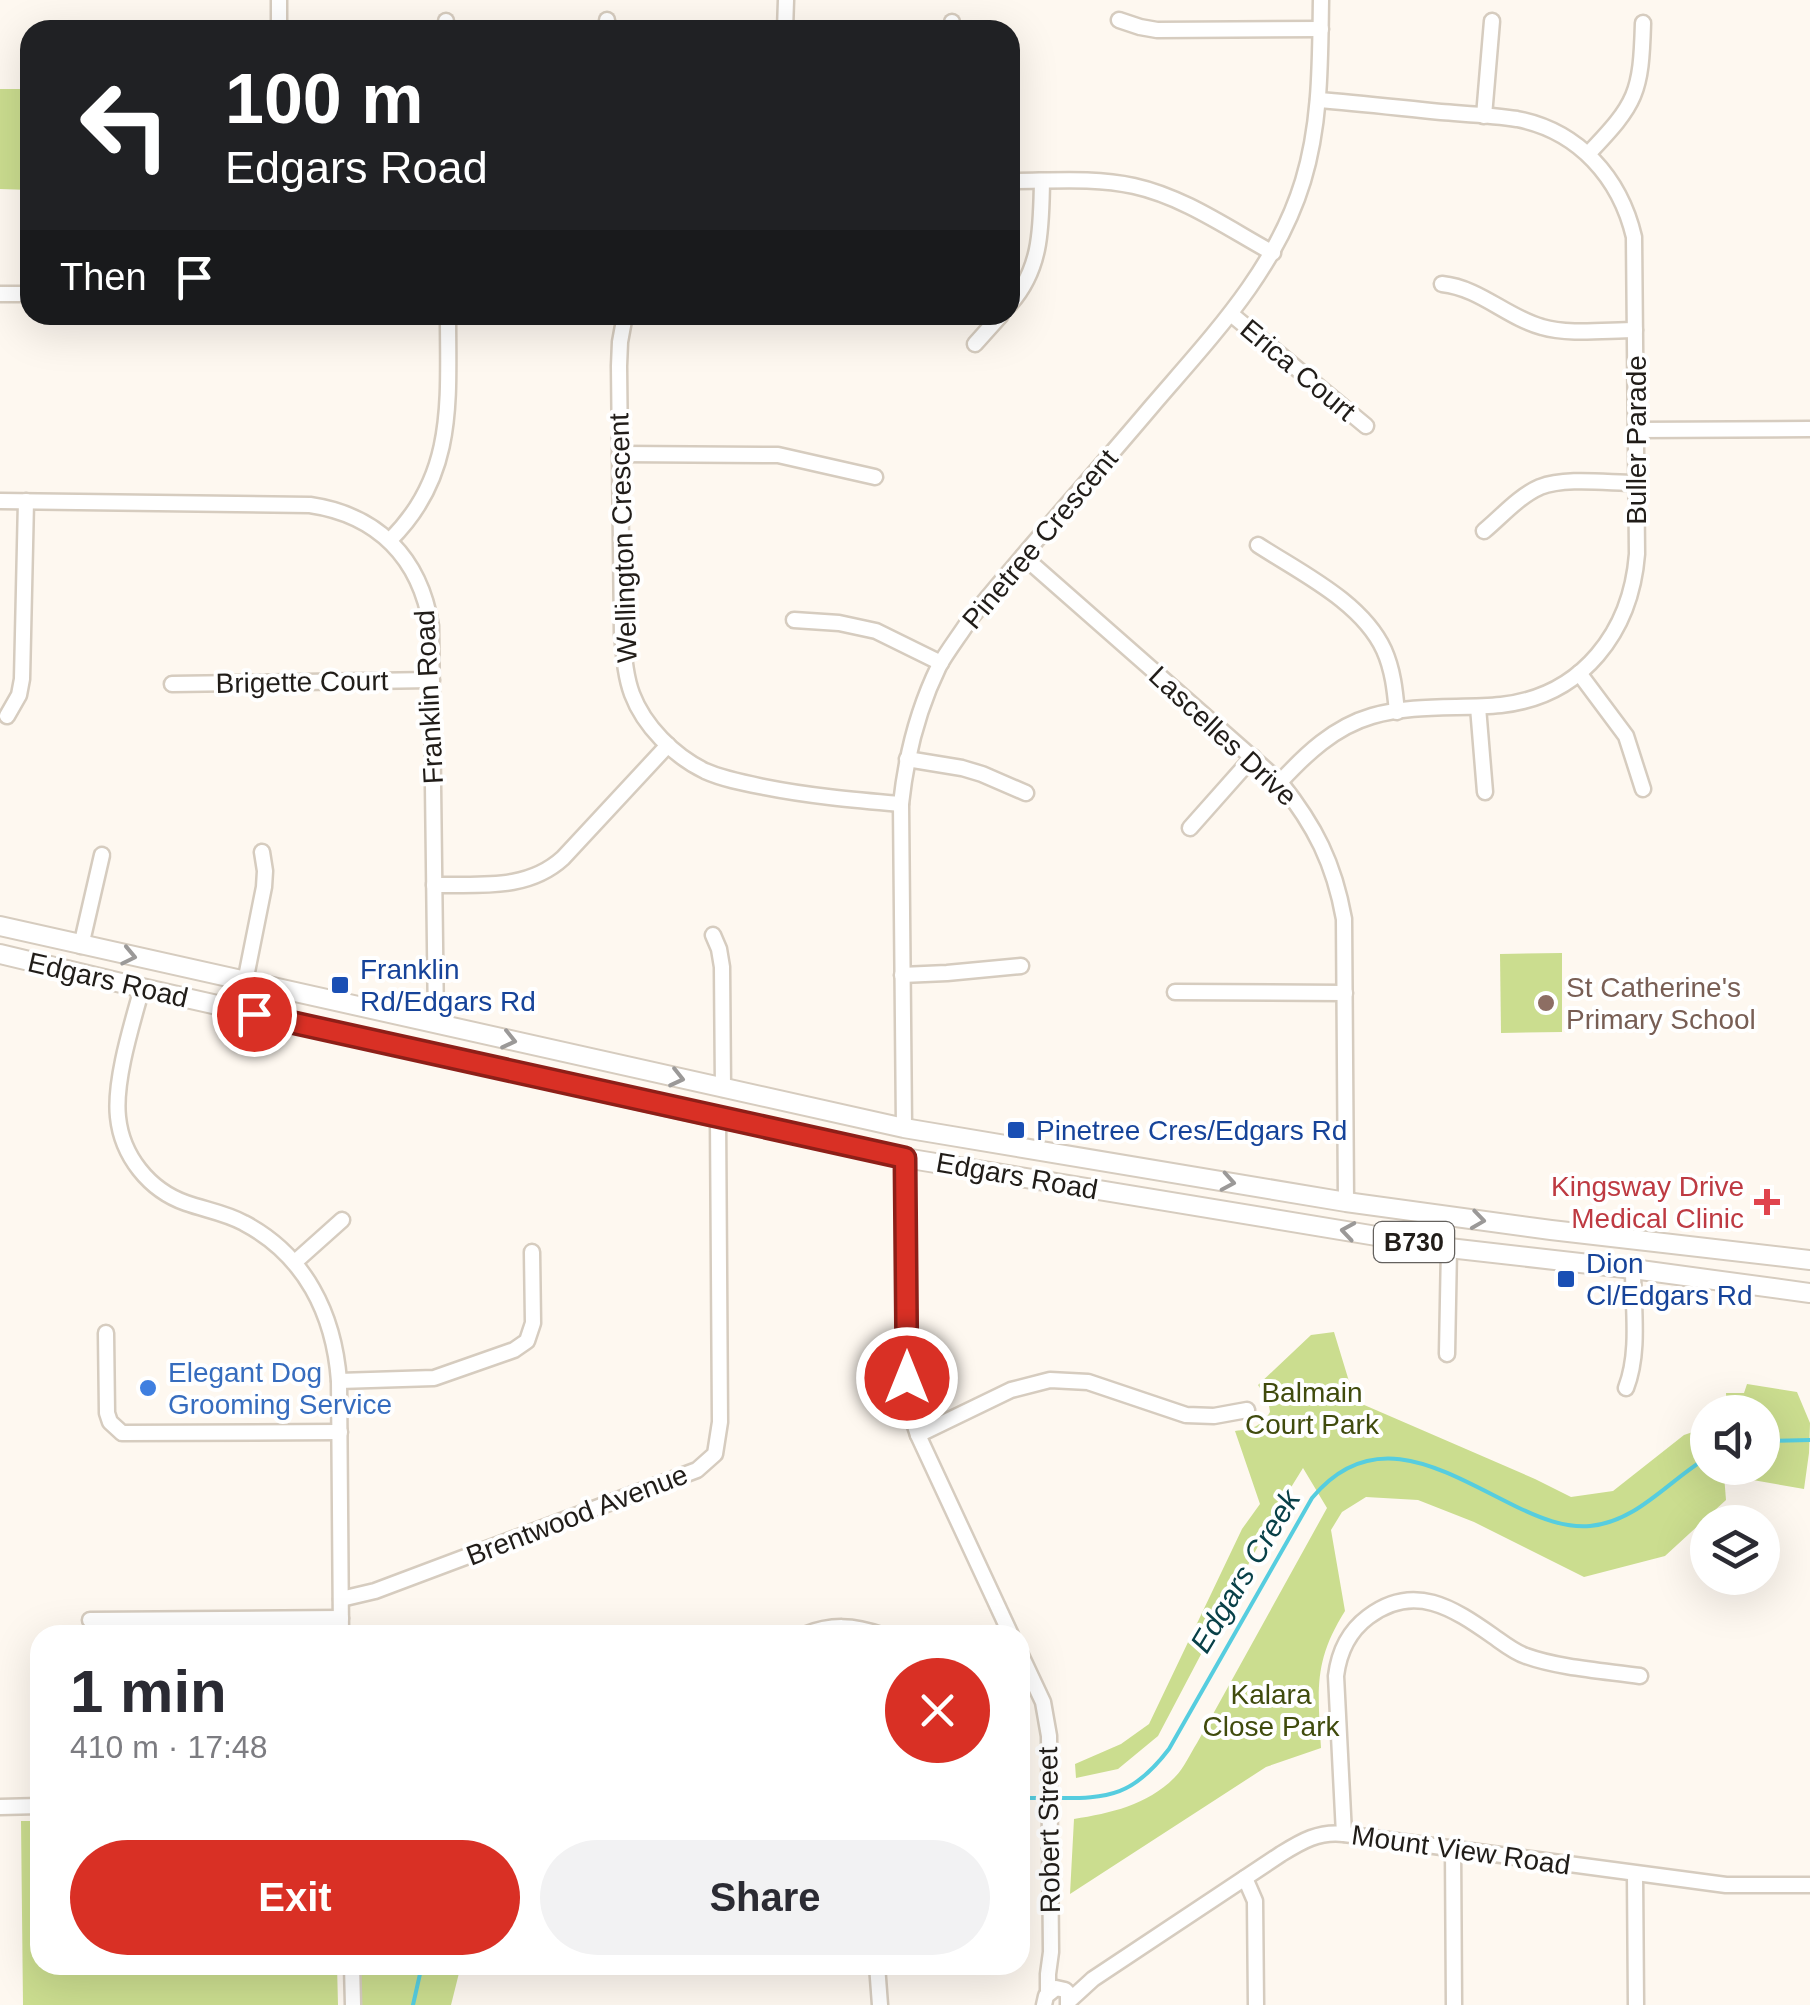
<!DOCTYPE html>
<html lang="en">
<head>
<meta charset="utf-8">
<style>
	body { margin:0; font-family:Helvetica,sans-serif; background:#f2f2f3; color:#2b2b33; height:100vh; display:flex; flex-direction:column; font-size:38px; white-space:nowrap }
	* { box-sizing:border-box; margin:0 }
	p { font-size:32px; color:#7c7c81 }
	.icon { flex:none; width:55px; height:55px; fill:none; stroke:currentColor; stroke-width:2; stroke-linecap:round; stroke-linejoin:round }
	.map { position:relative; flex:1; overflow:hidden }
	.panel { position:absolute; left:30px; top:1625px; width:1000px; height:350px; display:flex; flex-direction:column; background:#fff; border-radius:30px; box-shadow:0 10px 40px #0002 }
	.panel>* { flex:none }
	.banner { position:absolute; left:20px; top:20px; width:1000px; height:305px; border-radius:30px; box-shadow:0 10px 40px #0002; background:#202124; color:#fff; overflow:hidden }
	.buttons { position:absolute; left:1690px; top:1395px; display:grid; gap:20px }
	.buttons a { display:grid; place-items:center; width:90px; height:90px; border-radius:50%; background:#fff; box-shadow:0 10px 40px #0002; font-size:50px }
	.pin { position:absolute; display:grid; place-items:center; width:85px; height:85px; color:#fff; margin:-42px; border:5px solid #fff; border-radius:50%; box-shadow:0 2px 10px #0007 }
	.me { position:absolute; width:110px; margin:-55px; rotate:0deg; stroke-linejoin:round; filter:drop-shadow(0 0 8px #0008) }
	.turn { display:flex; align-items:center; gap:35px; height:210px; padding:0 40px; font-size:45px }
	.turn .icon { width:130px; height:130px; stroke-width:2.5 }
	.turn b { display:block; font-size:70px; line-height:85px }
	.then { display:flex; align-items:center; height:95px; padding:0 40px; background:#0003; gap:20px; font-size:38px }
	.round { display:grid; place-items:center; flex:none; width:105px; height:105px; border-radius:52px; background:#f2f2f3 }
	.headline { display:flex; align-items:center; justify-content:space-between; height:170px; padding:0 40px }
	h1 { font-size:60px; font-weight:600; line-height:75px }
	.cta { display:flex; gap:20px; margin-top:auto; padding:20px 40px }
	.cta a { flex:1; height:115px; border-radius:60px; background:#d93025; color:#fff; font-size:40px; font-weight:600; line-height:115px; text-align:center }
	.cta a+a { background:#f2f2f3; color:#2b2b33 }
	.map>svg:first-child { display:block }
	.green { fill:#cbdd8f }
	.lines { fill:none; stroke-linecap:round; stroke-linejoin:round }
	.stream { stroke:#56cddf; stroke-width:4 }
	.minor-casing { stroke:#d6ccbf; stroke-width:19 }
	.major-casing { stroke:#d6ccbf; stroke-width:22 }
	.minor { stroke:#fff; stroke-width:14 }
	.major { stroke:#fff; stroke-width:18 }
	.oneway { stroke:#9b9998 }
	.route-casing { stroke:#8d1f18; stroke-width:25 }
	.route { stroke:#d93025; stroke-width:18 }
	.transit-dot { fill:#1a4fb4; stroke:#fff; stroke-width:4 }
	.education-dot { fill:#8d6e63; stroke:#fff; stroke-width:4 }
	.health-dot { fill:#e0444e; stroke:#fff; stroke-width:4 }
	.shop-dot { fill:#3f7fe0; stroke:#fff; stroke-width:4 }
	.labels { text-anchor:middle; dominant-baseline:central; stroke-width:8; stroke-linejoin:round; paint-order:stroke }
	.shield { fill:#fff; stroke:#64615e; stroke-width:2.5 }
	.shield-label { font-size:25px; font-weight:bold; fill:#211d19 }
	.street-label { font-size:28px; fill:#211d19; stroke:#fff }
	.transit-label { font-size:28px; fill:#164399; stroke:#fff; text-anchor:start }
	.education-label { font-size:28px; fill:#785e54; stroke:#fff; text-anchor:start }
	.health-label { font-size:28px; fill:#be3a42; stroke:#fff; text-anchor:end }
	.shop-label { font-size:28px; fill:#366cbe; stroke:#fff; text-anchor:start }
	.park-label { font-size:28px; fill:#404b0d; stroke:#fff }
	.water-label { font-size:30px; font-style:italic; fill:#084048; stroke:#fff }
</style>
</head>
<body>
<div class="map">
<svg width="1810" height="2005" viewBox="0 0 1810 2005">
	<rect width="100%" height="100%" fill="#fef8f0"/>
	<g class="green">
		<path d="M 0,89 L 30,89 L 30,190 L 0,189 Z"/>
		<path d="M 1562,953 L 1562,1032 L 1501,1033 L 1500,954 Z"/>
		<path d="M 1334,1332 L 1355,1401 L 1535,1479 L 1571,1497 L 1613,1491 L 1684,1435 L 1707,1427 L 1708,1468 L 1762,1468 L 1762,1412 L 1727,1412 L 1726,1393 L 1744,1393 L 1747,1384 L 1797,1392 L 1810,1423 L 1809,1453 L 1804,1489 L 1724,1475 L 1726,1500 L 1665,1556 L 1584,1577 L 1474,1522 L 1418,1500 L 1366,1497 L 1342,1512 L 1331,1530 L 1345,1611 C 1313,1662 1318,1690 1321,1748 L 1266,1767 L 1070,1894 L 1074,1819 C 1111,1813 1148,1805 1175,1777 C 1184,1768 1190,1754 1197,1743 L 1327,1508 L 1303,1468 L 1277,1510 L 1158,1736 L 1118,1769 L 1076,1778 L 1075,1764 L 1121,1744 L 1149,1724 L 1242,1529 L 1260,1504 L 1235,1431 C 1252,1429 1261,1427 1270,1412 L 1268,1400 L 1258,1385 L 1311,1335 Z"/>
		<path d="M 1020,1771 L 1026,1773 L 1027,1848 L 1020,1847 Z"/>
		<path d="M 21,1821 L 40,1821 L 40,1965 L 337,1965 L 338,2005 L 23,2005 Z"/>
		<path d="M 356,1965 L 461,1965 L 451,2005 L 358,2005 Z"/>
	</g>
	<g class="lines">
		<g class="stream">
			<path d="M 1762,1441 L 1810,1440"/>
			<path d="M 1020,1798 L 1045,1798"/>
			<path d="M 1054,1798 C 1110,1799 1134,1795 1169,1749 L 1312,1498 C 1375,1422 1447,1473 1517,1507 C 1540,1518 1564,1528 1590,1526 C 1637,1522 1669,1480 1708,1457"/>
			<path d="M 413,2005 L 422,1965"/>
		</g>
		<defs>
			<g id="minor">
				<path d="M 279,0 L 279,30"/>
				<path d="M 607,20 L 607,30"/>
				<path d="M 1119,20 L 1140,27 L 1157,30 L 1321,29"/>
				<path d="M 446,21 L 446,30"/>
				<path d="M 785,30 L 786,0"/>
				<path d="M 952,30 L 952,22"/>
				<path d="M 1484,116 L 1492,21"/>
				<path d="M 1588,154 C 1637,103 1641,93 1643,23"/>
				<path d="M 1010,181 C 1051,181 1094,177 1134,186 C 1184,197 1229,229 1273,253"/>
				<path d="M 1442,284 C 1480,288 1506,317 1542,327 C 1568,335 1607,330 1635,330"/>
				<path d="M 0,294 L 30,294"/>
				<path d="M 1010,304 C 1042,268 1041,227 1042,181"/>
				<path d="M 1231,314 L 1366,426"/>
				<path d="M 625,315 L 620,342 L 619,366 L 622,634 C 624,654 625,675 632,694 C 644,726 674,756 705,771 C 723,779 744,783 764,787 C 809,796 854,800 901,804"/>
				<path d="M 975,344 L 1001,315"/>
				<path d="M 1636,430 L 1810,429"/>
				<path d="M 620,454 L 778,455 L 875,477"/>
				<path d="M 0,501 L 310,505 C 378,515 420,558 431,626 L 436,1024"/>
				<path d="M 1484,531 C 1501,517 1519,496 1540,487 C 1566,477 1608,483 1636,483"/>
				<path d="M 390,540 C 456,475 448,401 448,315"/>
				<path d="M 1258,545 C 1301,573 1362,602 1384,650 C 1393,670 1395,691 1397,712"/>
				<path d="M 1023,556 L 1280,782 C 1315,826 1334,863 1344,919 L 1346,1202"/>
				<path d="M 794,620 L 839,623 L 876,631 L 941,663"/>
				<path d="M 1579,673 L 1626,736 L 1643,789"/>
				<path d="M 172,684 L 432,680"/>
				<path d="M 1478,707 L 1485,792"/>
				<path d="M 7,716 L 19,695 L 22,679 L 26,501"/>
				<path d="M 907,759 L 962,768 L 982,774 L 1026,793"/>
				<path d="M 1280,782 C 1306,754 1334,727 1372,716 C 1413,704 1459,709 1501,705 C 1583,696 1631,631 1637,554 L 1634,237 C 1620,178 1579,131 1517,119 C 1492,115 1466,114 1441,112 C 1400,108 1359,103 1318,100"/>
				<path d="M 1190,828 L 1253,757"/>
				<path d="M 434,885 C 479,884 527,891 563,858 L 668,745"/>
				<path d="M 713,935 L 719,949 L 722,967 L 723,1089"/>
				<path d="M 81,946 L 102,855"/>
				<path d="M 902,975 L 947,973 L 1021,966"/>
				<path d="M 245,982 L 264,887 L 265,871 L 262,852"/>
				<path d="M 142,988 C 132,1024 114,1081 118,1117 C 122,1156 149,1190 186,1203 C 206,1210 226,1213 244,1223 C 305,1255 334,1314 339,1381 L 341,1635"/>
				<path d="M 1175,992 L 1345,993"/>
				<path d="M 904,1128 L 901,804 C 906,757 918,709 939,666 C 948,650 960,635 970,619 C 1029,547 1092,477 1152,406 C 1212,336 1276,270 1303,181 C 1321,122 1320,61 1321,0"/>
				<path d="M 905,1158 L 907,1378 L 912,1417 L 918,1435 L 1011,1635"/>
				<path d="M 295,1262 L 342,1220"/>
				<path d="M 106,1333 L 107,1413 L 110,1422 L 122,1433 L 340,1432"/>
				<path d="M 1447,1354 L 1449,1248"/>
				<path d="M 339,1381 L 434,1378 L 514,1350 L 527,1341 L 533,1323 L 532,1252"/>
				<path d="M 1626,1388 C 1640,1352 1633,1308 1633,1269"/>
				<path d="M 918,1435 L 1011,1390 L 1050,1380 L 1088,1382 L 1186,1415 L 1214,1416 L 1247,1410"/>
				<path d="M 341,1599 L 375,1591 L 697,1470 L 715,1454 L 720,1422 L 718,1117"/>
				<path d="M 90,1620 L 341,1618"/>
				<path d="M 804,1635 C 831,1624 854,1625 881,1635"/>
				<path d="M 1020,1653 L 1043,1702 L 1049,1736 L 1051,1952 L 1048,1974 L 1048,1993"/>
				<path d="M 0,1807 L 40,1806"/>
				<path d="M 1344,1834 L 1336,1676 C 1339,1652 1348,1632 1368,1617 C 1414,1582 1453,1608 1493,1636 C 1503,1643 1514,1652 1526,1656 C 1559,1668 1605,1671 1640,1676"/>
				<path d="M 1453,1848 L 1454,2005"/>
				<path d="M 1635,1874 L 1636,2005"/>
				<path d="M 1245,1878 L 1255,1901 L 1256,2005"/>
				<path d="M 352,1965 L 353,2005"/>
				<path d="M 877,1965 L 880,2005"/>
				<path d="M 1069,2001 L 1093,1979 L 1281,1854 C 1302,1841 1319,1831 1344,1834 L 1726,1885 L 1810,1885"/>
				<path d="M 1044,2005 L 1046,1996 L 1056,1988 L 1065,1990 L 1068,1993 L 1068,2004"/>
			</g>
			<g id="major">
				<path d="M 0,926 L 904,1128 L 1346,1202 L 1551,1230 L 1810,1260"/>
				<path d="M 0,954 L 142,988 L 673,1108 L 905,1158 L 1449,1248 L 1633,1269 L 1810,1293"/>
			</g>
		</defs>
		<use href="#minor" class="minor-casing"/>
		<use href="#major" class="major-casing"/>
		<use href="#minor" class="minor"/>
		<use href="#major" class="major"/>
	</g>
	<defs><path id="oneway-chevron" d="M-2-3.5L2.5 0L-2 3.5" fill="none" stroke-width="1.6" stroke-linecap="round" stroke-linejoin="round" transform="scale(2.5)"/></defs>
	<g class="oneway">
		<use href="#oneway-chevron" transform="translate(129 956) rotate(12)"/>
		<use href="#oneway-chevron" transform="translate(509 1040) rotate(13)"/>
		<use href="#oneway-chevron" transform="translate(677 1078) rotate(13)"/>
		<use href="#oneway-chevron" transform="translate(1228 1182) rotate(10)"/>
		<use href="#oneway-chevron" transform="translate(1478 1220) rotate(8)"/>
		<use href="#oneway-chevron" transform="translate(1348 1231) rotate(-171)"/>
	</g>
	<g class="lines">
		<defs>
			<path id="route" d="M 254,1014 L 905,1158 L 907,1378"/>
		</defs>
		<use href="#route" class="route-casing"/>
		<use href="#route" class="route"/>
	</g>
	<g class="transit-dot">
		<rect x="330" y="975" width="20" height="20" rx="5"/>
		<rect x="1006" y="1120" width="20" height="20" rx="5"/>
		<rect x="1556" y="1269" width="20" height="20" rx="5"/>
	</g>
	<circle class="education-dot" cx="1546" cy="1003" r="10"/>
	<path class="health-dot" d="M1762 1187h10v10h10v10h-10v10h-10v-10h-10v-10h10z"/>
	<circle class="shop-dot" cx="148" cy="1388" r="10"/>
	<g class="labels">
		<rect class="shield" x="1374" y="1222" width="80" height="40" rx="8"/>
		<g class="shield-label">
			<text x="1414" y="1242">B730</text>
		</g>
		<g class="street-label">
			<text transform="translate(1298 370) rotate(40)">Erica Court</text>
			<text transform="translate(1636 440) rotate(-90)">Buller Parade</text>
			<text transform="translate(623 538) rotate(-92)">Wellington Crescent</text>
			<text transform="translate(1040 539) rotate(-50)">Pinetree Crescent</text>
			<text transform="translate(302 682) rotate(-1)">Brigette Court</text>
			<text transform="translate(429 697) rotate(-93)">Franklin Road</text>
			<text transform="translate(1223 736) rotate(43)">Lascelles Drive</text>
			<text transform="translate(108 980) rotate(13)">Edgars Road</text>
			<text transform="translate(1017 1176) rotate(10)">Edgars Road</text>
			<text transform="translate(577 1515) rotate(-21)">Brentwood Avenue</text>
			<text transform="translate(1049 1830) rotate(-91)">Robert Street</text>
			<text transform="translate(1461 1850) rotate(8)">Mount View Road</text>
		</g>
		<g class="transit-label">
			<text x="360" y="969">Franklin<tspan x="360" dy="32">Rd/Edgars Rd</tspan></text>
			<text x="1036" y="1130">Pinetree Cres/Edgars Rd</text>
			<text x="1586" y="1263">Dion<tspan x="1586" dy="32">Cl/Edgars Rd</tspan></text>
		</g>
		<g class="education-label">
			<text x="1566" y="987">St Catherine's<tspan x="1566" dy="32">Primary School</tspan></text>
		</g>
		<g class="health-label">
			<text x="1744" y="1186">Kingsway Drive<tspan x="1744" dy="32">Medical Clinic</tspan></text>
		</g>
		<g class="shop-label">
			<text x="168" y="1372">Elegant Dog<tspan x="168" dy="32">Grooming Service</tspan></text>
		</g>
		<g class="park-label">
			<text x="1312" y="1392">Balmain<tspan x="1312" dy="32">Court Park</tspan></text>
			<text x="1271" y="1694">Kalara<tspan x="1271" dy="32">Close Park</tspan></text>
		</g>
		<g class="water-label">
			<text transform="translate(1245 1571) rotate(-59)">Edgars Creek</text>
		</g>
	</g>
</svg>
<div class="buttons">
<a><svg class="icon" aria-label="sound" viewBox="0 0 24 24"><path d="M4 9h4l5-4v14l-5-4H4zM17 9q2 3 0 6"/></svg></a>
<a><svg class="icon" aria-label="layers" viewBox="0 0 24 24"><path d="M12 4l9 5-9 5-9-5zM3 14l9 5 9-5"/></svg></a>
</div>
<div class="pin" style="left:254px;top:1014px;background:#d93025"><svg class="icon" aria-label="arrive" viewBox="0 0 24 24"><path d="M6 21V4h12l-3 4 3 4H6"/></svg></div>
<svg class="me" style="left:907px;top:1378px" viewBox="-20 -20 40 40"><circle r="17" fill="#d93025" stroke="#fff" stroke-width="3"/><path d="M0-11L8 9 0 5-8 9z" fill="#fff"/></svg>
<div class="banner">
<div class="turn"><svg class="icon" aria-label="left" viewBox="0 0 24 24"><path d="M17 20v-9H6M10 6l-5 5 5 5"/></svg><div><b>100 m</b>Edgars Road</div></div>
<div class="then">Then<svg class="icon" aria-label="arrive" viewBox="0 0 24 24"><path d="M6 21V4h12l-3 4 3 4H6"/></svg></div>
</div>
<section class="panel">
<div class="headline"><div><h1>1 min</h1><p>410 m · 17:48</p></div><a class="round" style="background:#d93025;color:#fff"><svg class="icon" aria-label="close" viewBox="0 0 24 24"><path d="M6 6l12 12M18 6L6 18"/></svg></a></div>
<div class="cta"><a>Exit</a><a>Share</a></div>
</section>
</div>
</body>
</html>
